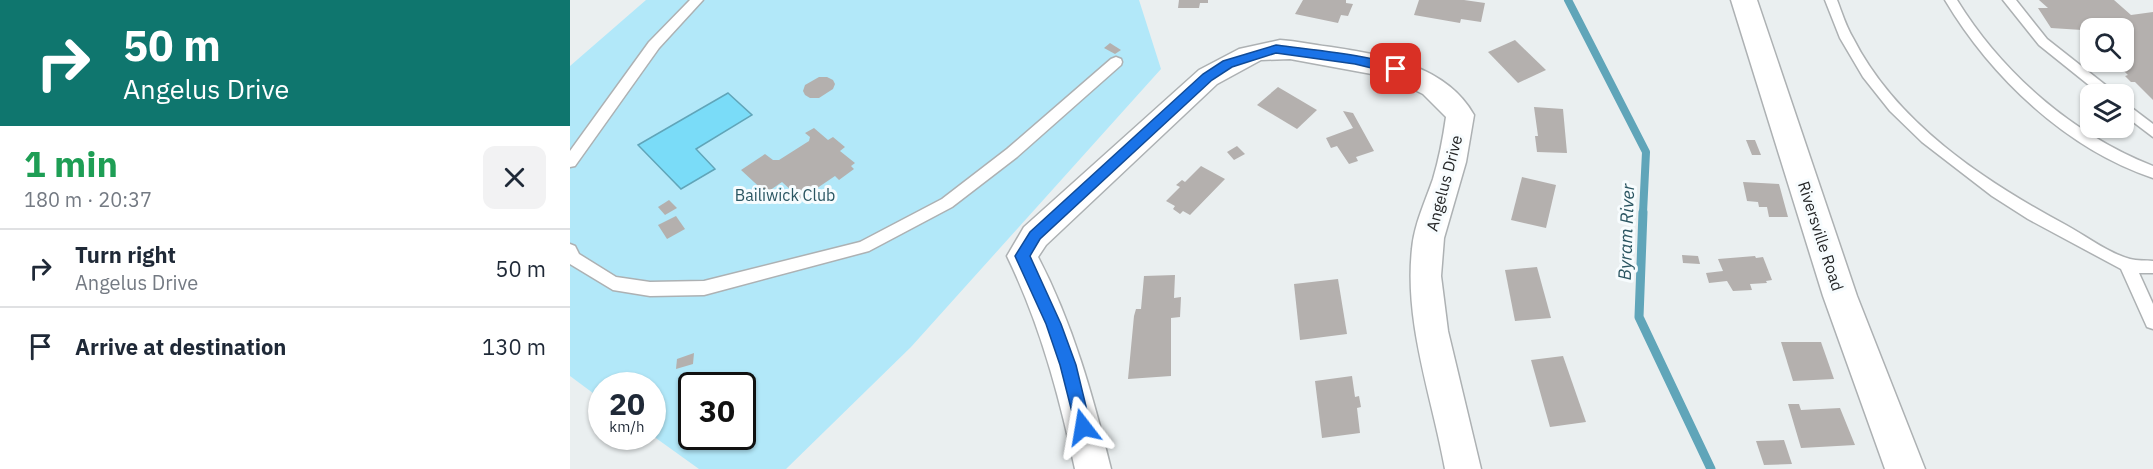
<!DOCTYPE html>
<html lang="en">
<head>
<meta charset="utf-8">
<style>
	body { margin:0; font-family:"IBM Plex Sans",sans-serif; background:#f2f2f3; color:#1f2937; height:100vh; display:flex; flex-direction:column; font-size:22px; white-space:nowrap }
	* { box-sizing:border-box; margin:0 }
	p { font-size:20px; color:#747a83 }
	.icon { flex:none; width:33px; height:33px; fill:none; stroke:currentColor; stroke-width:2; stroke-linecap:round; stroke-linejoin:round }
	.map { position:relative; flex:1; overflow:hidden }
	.drawer { display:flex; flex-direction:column; background:#fff; width:570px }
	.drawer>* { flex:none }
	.top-card { background:#0f766e; color:#fff; overflow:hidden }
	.controls { position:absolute; left:1510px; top:18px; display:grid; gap:12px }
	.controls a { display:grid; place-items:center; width:54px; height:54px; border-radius:12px; background:#fff; box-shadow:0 2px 4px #0004; font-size:30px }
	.speed { position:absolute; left:18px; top:372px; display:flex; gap:12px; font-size:30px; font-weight:700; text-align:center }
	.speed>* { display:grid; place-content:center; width:78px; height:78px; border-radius:50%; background:#fff; box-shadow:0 2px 4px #0004; line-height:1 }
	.speed small { font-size:15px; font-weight:400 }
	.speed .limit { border:3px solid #111; border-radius:9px; background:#fff; color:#111 }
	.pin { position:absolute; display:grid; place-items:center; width:51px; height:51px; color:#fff; margin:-26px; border-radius:12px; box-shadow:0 3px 9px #0006 }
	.me { position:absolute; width:66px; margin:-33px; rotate:346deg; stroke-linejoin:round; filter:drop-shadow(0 0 4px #0008) }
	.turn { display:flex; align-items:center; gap:21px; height:126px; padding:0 24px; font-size:27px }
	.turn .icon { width:78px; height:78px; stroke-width:2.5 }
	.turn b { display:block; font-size:42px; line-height:51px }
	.round { display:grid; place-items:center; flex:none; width:63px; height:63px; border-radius:12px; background:#f2f2f3 }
	.headline { display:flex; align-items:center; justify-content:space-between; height:102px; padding:0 24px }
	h1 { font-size:36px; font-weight:700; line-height:45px; color:#1e9e55 }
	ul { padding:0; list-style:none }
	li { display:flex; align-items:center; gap:18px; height:78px; padding:0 24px; border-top:2px solid #e0e1e3 }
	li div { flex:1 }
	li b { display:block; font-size:22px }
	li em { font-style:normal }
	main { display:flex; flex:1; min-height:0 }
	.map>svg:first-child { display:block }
	.green { fill:#b2e8f9; fill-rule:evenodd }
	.water { fill:#7adcf8; stroke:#60a5b9; stroke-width:1.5 }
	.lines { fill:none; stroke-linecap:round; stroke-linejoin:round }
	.stream-far1 { stroke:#60a5b9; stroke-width:8 }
	.stream { stroke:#60a5b9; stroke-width:9 }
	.building { fill:#b4b0ae }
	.service-casing { stroke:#adb1b3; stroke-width:3 }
	.minor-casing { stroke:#adb1b3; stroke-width:3 }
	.tertiary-casing { stroke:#adb1b3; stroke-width:3 }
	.service { fill:#fff; fill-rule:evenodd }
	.minor { fill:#fff; fill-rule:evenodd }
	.tertiary { fill:#fff; fill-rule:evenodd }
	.route { fill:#1a73e8; stroke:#114b97; stroke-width:1.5 }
	.labels { text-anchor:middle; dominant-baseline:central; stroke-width:6; stroke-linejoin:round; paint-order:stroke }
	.street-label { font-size:16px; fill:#242526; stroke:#f7fcfe }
	.park-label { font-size:16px; fill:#2a5662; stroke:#f7fcfe }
	.water-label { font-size:18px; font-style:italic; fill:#2a5561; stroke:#f7fcfe }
</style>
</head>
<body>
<main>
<section class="drawer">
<div class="top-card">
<div class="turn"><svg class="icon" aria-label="right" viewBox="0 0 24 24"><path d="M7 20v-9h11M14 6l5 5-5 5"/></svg><div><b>50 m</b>Angelus Drive</div></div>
</div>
<div class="headline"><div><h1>1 min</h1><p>180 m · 20:37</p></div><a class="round"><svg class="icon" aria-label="close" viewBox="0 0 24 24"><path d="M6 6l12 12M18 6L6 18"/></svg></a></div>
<ul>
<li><svg class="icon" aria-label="right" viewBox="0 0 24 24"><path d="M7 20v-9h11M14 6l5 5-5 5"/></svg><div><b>Turn right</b><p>Angelus Drive</p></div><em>50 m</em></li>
<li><svg class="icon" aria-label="arrive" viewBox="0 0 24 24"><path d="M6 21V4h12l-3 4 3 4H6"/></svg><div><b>Arrive at destination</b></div><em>130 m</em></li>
</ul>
</section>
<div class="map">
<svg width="1583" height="469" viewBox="0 0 1583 469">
	<rect width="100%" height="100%" fill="#eaeff0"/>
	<path class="green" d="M 76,0 L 569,0 L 591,69 L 341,347 L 216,469 L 129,469 L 83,436 L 82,386 L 32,386 L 31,399 L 0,376 L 0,66 ZM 122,386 L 172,386 L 172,436 L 122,436 Z"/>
	<path class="water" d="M 158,93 L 182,115 L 126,149 L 145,169 L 111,189 L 68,145 Z"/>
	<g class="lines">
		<path class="stream-far1" d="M 998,0 L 1076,152 L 1073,213"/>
		<path class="stream" d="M 1073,212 L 1069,317 L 1141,469"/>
	</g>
	<g class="building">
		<path d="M 609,0 L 638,0 L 638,3 L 630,3 L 629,8 L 608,8 Z"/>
		<path d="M 733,0 L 776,0 L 776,3 L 783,4 L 778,16 L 771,15 L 768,23 L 725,14 Z"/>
		<path d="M 849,0 L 894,0 L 915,3 L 911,22 L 891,19 L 890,23 L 844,15 Z"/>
		<path d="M 1469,0 L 1544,0 L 1561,15 L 1583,12 L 1583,100 L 1565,82 L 1561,82 L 1555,76 L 1558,75 L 1545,62 L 1554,62 L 1554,28 L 1521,28 L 1521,38 L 1512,30 L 1481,28 L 1468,8 L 1478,8 Z"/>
		<path d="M 945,40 L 976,70 L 948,83 L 918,52 Z"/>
		<path d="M 540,43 L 551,50 L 545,54 L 534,48 Z"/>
		<path d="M 249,77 L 257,77 L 263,80 L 265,84 L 263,89 L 249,98 L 240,98 L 235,95 L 233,91 L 235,85 Z"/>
		<path d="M 708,87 L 747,110 L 727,129 L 687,105 Z"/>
		<path d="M 964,107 L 993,109 L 997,153 L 967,152 L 965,136 L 968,136 Z"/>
		<path d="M 773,111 L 783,113 L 804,151 L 786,157 L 788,161 L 779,164 L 767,146 L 761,148 L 756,138 L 783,128 Z"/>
		<path d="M 244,128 L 258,140 L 263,137 L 275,147 L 270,151 L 285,163 L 281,166 L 284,169 L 269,180 L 265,176 L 231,199 L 212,182 L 196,193 L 171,170 L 195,154 L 203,160 L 209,160 L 239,141 L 240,137 L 235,133 Z"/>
		<path d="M 1176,140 L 1185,140 L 1191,155 L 1182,155 Z"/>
		<path d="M 667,146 L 675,154 L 664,160 L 657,152 Z"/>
		<path d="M 631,166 L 655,179 L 620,215 L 613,211 L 610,214 L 603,209 L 605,206 L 596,201 L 610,187 L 606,185 L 612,180 L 615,182 Z"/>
		<path d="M 952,177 L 986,185 L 976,228 L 941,220 Z"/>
		<path d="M 1173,182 L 1209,184 L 1218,217 L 1199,217 L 1197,207 L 1189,207 L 1188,202 L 1177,201 Z"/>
		<path d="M 99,200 L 107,208 L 95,215 L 88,207 Z"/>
		<path d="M 106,216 L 115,229 L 97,239 L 88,225 Z"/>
		<path d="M 1112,255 L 1128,256 L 1130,264 L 1113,263 Z"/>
		<path d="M 1185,256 L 1186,258 L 1193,257 L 1202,280 L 1196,281 L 1197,283 L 1180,284 L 1182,290 L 1163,291 L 1157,281 L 1139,283 L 1136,273 L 1153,271 L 1148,259 Z"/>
		<path d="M 967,267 L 981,318 L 945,321 L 935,270 Z"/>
		<path d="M 605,275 L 604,298 L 611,297 L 610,317 L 601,318 L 601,376 L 558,379 L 564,316 L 566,309 L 571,309 L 574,276 Z"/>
		<path d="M 768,279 L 777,334 L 730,340 L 724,284 Z"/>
		<path d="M 1211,342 L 1251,342 L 1264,379 L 1223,381 Z"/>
		<path d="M 124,353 L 123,364 L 106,369 L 107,359 Z"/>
		<path d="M 993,356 L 1016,422 L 980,427 L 961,360 Z"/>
		<path d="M 782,376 L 785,397 L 789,396 L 791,407 L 787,408 L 790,433 L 752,438 L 745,381 Z"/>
		<path d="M 1218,404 L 1229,404 L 1231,410 L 1270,408 L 1285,445 L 1231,448 Z"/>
		<path d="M 1214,440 L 1222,464 L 1194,465 L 1186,441 Z"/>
	</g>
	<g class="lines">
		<defs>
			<g id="service">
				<path d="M 120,0 L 133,0 L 89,48 L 5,166 L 0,167 L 0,151 L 79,42 Z"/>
				<path d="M 1255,0 L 1267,0 C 1272,13 1276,26 1283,38 C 1326,123 1414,181 1496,225 C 1516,236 1538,253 1560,259 C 1567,261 1576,260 1583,261 L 1583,273 L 1569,273 L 1583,304 L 1583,329 L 1577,327 L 1551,269 L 1458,219 L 1422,196 L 1352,142 L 1320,111 L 1293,77 L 1270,38 Z"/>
				<path d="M 1375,0 L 1387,0 C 1432,73 1503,135 1583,166 L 1583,178 C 1496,149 1421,77 1375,0 Z"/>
				<path d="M 1433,0 L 1446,0 L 1477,39 L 1543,91 L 1544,94 L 1530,94 L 1469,45 Z"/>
				<path d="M 546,57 L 551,59 L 552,62 L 551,65 L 447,157 L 382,207 L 299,251 L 134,295 L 80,296 L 43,290 L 0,264 L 0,244 L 5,246 L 9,254 L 46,277 L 80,282 L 134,281 L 290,242 L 372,199 L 437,149 L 541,59 Z"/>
				<path d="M 1554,102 L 1583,124 L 1583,137 L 1554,115 Z"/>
			</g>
			<path id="minor" d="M 710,40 C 727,41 744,45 761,47 C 813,55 876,65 904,115 L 896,162 L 874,238 L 871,276 L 878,331 L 911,469 L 875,469 C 862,397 834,323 842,249 C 844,225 855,202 863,179 C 869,159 873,138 876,117 L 853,94 L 818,77 L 720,59 L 691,60 L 647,84 L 476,245 L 468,257 C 503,324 523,396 541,469 L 505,469 C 489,395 470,324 437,256 L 454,227 L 629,70 L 669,49 Z"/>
			<path id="tertiary" d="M 1161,0 L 1187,0 L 1287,296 L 1355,469 L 1315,469 L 1253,296 Z"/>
		</defs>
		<use href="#service" class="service-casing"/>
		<use href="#minor" class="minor-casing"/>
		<use href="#tertiary" class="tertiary-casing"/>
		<use href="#service" class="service"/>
		<use href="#minor" class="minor"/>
		<use href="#tertiary" class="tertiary"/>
	</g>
	<path class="route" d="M 706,45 C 728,48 821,57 832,69 L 826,74 L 785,64 L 706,53 L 662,67 L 642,80 L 470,239 L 460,256 L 491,324 L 506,365 L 521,427 L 519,432 L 513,434 L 507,432 L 490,365 L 476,324 L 445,256 L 460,232 L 633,74 L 653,61 Z"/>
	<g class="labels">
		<g class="street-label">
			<text transform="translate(874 183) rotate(-75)">Angelus Drive</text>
			<text transform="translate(1251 236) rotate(72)">Riversville Road</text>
		</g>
		<g class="park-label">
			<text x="215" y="195">Bailiwick Club</text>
		</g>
		<g class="water-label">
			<text transform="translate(1056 232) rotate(-88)">Byram River</text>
		</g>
	</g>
</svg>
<div class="controls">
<a><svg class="icon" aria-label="search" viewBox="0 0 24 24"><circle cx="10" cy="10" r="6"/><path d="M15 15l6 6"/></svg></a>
<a><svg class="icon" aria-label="layers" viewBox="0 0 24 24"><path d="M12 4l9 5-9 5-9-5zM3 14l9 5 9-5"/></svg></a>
</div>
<div class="speed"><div>20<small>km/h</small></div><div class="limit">30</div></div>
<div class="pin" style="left:826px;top:69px;background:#d93025"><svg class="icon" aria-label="arrive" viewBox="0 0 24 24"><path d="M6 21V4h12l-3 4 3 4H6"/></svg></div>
<svg class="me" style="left:513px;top:427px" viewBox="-20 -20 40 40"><path d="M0-17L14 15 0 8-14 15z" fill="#1a73e8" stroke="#fff" stroke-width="4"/></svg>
</div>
</main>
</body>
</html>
